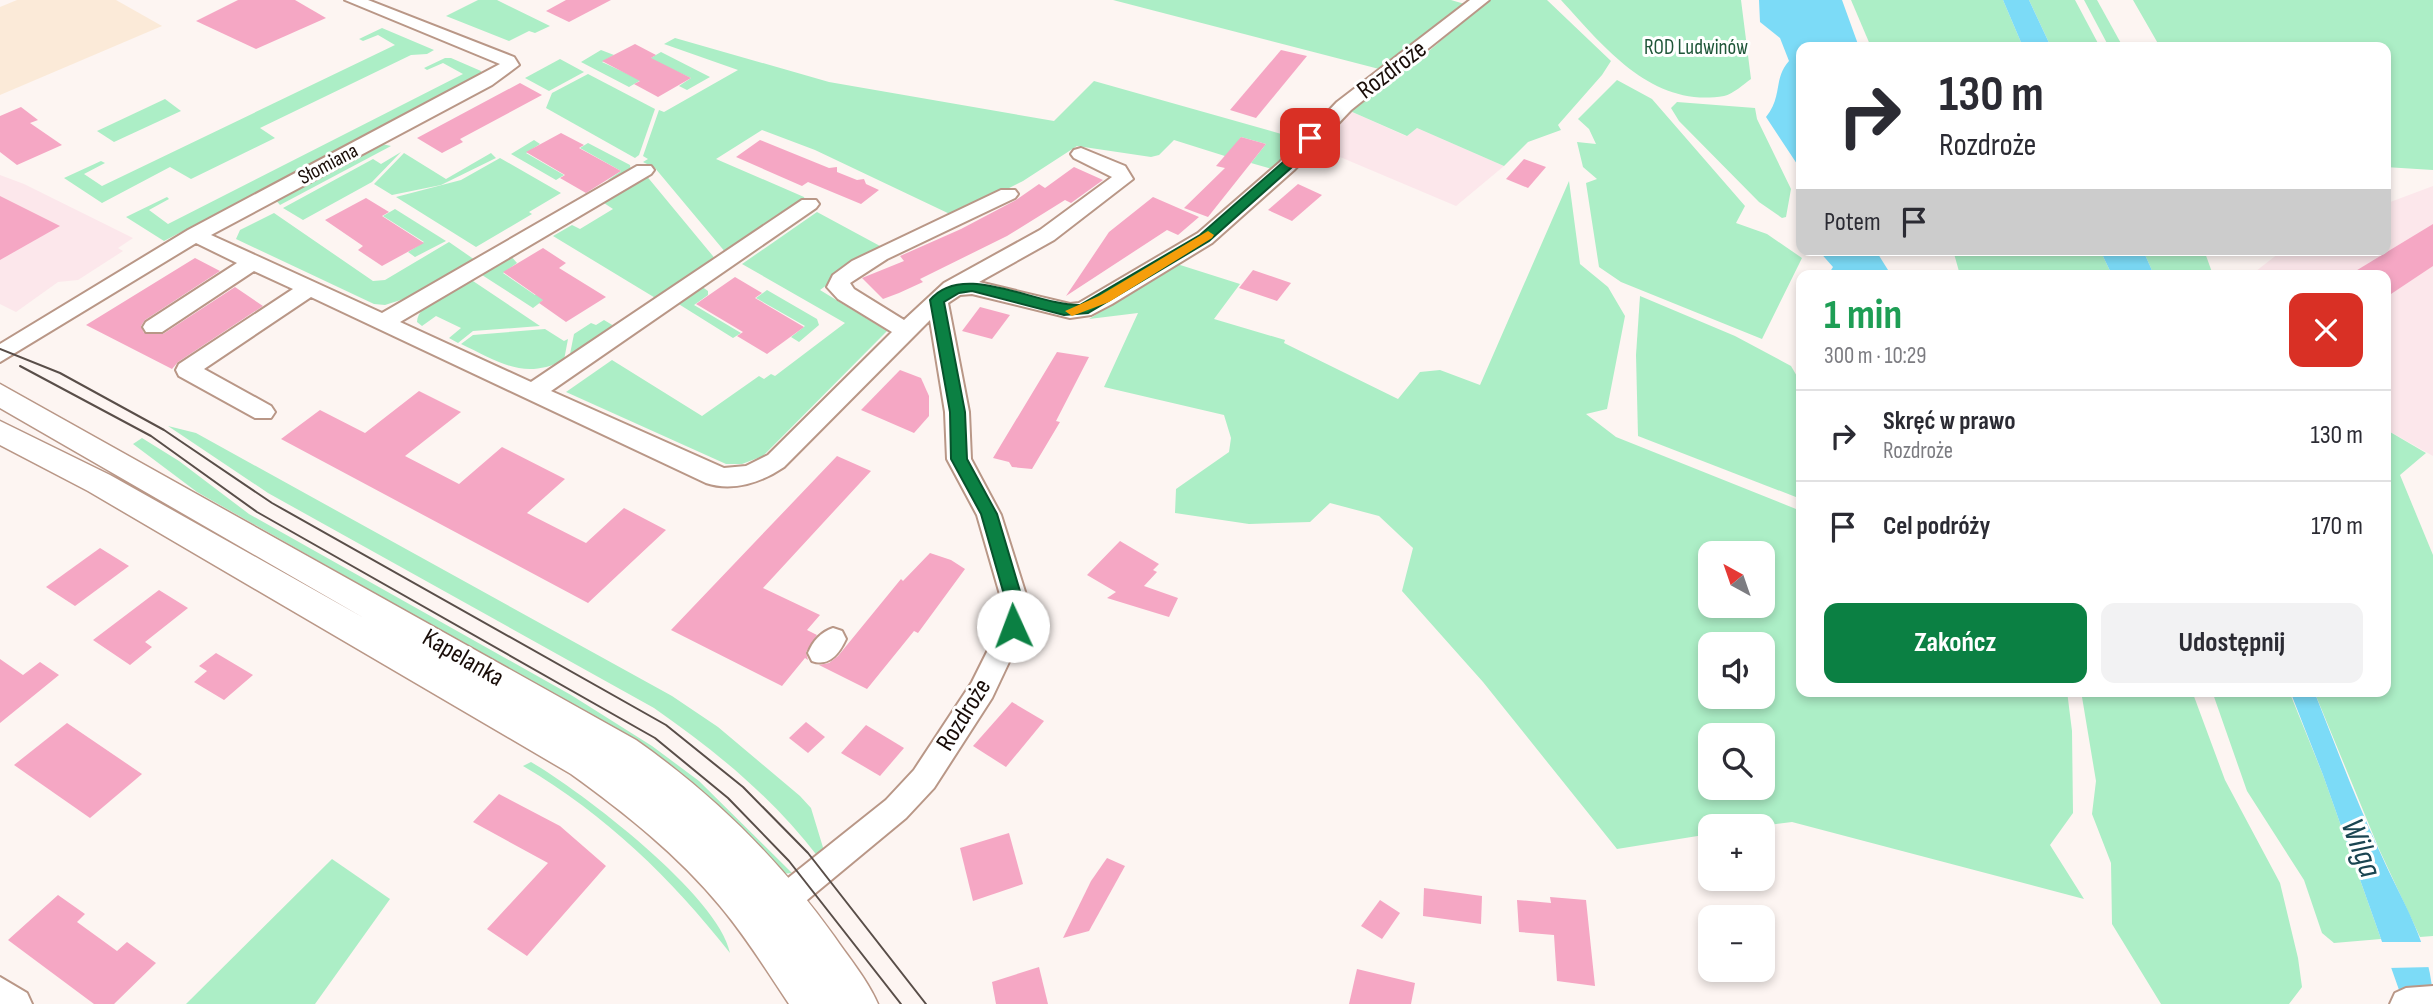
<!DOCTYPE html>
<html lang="pl">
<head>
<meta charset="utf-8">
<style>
	body { margin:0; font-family:"Sofia Sans Condensed",sans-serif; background:#f2f2f3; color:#2b2b33; height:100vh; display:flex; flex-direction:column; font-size:26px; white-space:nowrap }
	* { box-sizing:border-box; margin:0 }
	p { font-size:23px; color:#7c7c81 }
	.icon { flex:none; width:38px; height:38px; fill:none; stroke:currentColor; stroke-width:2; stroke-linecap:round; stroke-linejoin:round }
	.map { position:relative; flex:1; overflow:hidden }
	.details { position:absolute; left:1796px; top:270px; width:595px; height:427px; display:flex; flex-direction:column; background:#fff; border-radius:14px; box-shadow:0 4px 10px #0003 }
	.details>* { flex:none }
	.hud { position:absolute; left:1796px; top:42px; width:595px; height:214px; border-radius:14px; box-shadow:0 4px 10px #0003; background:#fff; color:#2b2b33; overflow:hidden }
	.needle { width:46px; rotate:320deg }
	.fabs { position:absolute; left:1698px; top:541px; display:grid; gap:14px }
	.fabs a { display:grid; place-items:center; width:77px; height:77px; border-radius:14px; background:#fff; box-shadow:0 4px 10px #0003; font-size:35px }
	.pin { position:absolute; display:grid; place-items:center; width:60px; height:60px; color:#fff; margin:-30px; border-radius:14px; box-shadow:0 4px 10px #0006 }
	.me { position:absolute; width:77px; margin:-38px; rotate:358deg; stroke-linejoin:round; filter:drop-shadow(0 0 5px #0008) }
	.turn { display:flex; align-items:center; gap:24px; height:147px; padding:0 28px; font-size:32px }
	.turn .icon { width:91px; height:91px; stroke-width:2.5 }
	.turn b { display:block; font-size:49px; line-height:60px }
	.then { display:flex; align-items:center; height:66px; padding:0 28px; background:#0003; gap:14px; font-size:26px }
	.round { display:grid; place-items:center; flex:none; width:74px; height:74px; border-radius:14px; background:#f2f2f3 }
	.head { display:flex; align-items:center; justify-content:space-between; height:119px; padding:0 28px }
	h1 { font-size:42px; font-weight:700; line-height:52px; color:#1e9e55 }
	.button { display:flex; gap:14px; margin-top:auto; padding:14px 28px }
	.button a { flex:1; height:80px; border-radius:14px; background:#0b8043; color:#fff; font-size:28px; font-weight:700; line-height:80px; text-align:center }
	.button a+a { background:#f2f2f3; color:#2b2b33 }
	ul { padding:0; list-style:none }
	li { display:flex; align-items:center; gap:21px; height:91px; padding:0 28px; border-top:2px solid #e1e1e2 }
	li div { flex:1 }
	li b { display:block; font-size:26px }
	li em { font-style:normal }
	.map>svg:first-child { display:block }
	.industrial { fill:#fce7eb }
	.education { fill:#fbead8 }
	.green { fill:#aceec6; fill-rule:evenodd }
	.water { fill:#7cdbf7 }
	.pier { fill:#fdf5f2 }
	.building { fill:#f5a7c4 }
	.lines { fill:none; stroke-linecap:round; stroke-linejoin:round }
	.minor-casing { stroke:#b99787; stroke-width:4 }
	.major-casing { stroke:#b99787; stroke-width:3 }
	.minor { fill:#fff; fill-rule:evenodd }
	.major { fill:#fff; fill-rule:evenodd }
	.tram { stroke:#594e49; stroke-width:2 }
	.route { fill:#0b8043; stroke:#07532c; stroke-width:2 }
	.slow { fill:#f59e0b }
	.labels { text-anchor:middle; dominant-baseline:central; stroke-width:6; stroke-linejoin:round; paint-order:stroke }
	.far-park-label { font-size:21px; fill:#1f5639; stroke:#fff }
	.far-street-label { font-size:21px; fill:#190d08; stroke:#fff }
	.street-label { font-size:26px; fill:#190d08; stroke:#fff }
	.near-water-label { font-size:33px; font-style:italic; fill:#1a4551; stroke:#fff }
</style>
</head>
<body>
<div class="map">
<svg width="2433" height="1004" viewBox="0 0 2433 1004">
	<rect width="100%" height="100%" fill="#fdf5f2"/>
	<g class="industrial">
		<path d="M 1350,111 L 1406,136 L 1417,128 L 1504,166 L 1456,206 L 1314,146 Z"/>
		<path d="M 0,175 L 24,184 L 133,238 L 118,248 L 123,251 L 78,280 L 58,282 L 16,312 L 0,304 Z"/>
		<path d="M 2433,186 L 2433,456 L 2385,429 L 2385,275 L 2251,275 L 2283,250 L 2385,250 L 2385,204 Z"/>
	</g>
	<path class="education" d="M 17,0 L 116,0 L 162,26 L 0,95 L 0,7 Z"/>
	<g class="green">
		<path d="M 478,0 L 497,0 L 550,26 L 535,33 L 529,31 L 509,41 L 446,16 Z"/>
		<path d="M 1113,0 L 1451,0 L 1468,5 L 1383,70 Z"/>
		<path d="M 1488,0 L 1547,0 L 1611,61 L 1602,75 L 1558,125 L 1561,130 L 1528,142 L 1504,166 L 1417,128 L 1407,136 L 1350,111 L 1422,57 Z"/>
		<path d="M 1561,0 L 1741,0 L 1751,79 C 1744,84 1733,94 1724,96 C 1652,108 1605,48 1561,0 Z"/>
		<path d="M 1851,0 L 2003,0 L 2023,47 L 1871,47 Z"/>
		<path d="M 2029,0 L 2075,0 L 2100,47 L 2051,47 Z"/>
		<path d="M 2084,0 L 2097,0 L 2123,47 L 2109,47 Z"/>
		<path d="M 2133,0 L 2433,0 L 2433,170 L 2385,167 L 2385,47 L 2160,47 Z"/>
		<path d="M 382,28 L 434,50 L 427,54 L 411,55 L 260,128 L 275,138 L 191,179 L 170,167 L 102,203 L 64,178 L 101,161 L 105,163 L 84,174 L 102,186 L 395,45 L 378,35 L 363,41 L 359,39 Z"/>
		<path d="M 675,38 L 829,82 L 1054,121 L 1094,81 L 1299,139 L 1272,169 L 1251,163 L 1266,144 L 1241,137 L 1228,157 L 1174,140 L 1159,155 L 1151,157 L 1077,146 L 1023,181 L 954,216 L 815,150 L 762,130 L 716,159 L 804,197 L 805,200 L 726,253 L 655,168 L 643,162 L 648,159 L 643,156 L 659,110 L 664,112 L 738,70 L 664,44 Z"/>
		<path d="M 601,50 L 614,55 L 602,62 L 641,80 L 629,87 L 581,62 Z"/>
		<path d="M 661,52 L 710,77 L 687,90 L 679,86 L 691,78 L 649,59 Z"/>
		<path d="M 445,58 L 451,58 L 481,71 L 482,74 L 164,241 L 126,217 L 167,197 L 169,199 L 149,210 L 168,224 L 463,74 L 443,63 L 427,70 L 424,68 Z"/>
		<path d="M 560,59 L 584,72 L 549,91 L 525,78 Z"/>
		<path d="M 588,74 L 655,109 L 639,155 L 635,158 L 546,108 L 552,93 Z"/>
		<path d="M 1617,80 L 1652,99 L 1745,206 L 1736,223 L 1767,234 L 1802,258 L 1762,339 L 1621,282 L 1599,267 L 1586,183 L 1597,179 L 1583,167 L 1577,142 L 1596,144 L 1589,129 L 1578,119 Z"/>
		<path d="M 165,99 L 181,111 L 114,142 L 97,131 Z"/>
		<path d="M 1677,102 L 1755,108 L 1757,119 L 1791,189 L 1786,217 L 1782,218 L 1759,202 L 1679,121 L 1671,108 Z"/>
		<path d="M 534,140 L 540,144 L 526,153 L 564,175 L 556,180 L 511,154 Z"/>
		<path d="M 378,143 L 391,146 L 280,205 L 274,198 Z"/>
		<path d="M 588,143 L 630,165 L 631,172 L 614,184 L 608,180 L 621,171 L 580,148 Z"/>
		<path d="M 401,152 L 372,182 L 303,220 L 283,208 L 373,159 L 381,164 Z"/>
		<path d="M 404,153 L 446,179 L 491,153 L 496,158 L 441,185 L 392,195 L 374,184 Z"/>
		<path d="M 500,158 L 561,193 L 529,212 L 532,214 L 476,247 L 396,197 L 461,180 Z"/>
		<path d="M 645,174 L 717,261 L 657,299 L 553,236 L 572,225 L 580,229 L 613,209 L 601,201 Z"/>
		<path d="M 1569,181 L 1580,264 L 1608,287 L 1625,316 L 1607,409 L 1586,414 L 1616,437 L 1801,511 L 1801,691 L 2067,691 L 2072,731 L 2073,813 L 2050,845 L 2084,899 L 1792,822 L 1760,826 L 1710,826 L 1710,834 L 1617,849 L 1483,682 L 1402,591 L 1413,548 L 1379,516 L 1330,503 L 1310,522 L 1249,524 L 1175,513 L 1176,489 L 1229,452 L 1231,438 L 1224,415 L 1104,387 L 1138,313 L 1089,319 L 1177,264 L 1240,284 L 1214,319 L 1285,340 L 1284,343 L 1398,399 L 1420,372 L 1440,370 L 1480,385 ZM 1710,553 L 1762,553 L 1762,606 L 1710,606 ZM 1710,644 L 1762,644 L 1762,696 L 1710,696 ZM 1710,735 L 1762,735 L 1762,788 L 1710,788 Z"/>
		<path d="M 395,209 L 446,241 L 415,257 L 408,252 L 424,242 L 383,216 Z"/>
		<path d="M 817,212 L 880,246 L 820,290 L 887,331 L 763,456 L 742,464 L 726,464 L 566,392 L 612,360 L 702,416 L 759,376 L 764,379 L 771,374 L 775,376 L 845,323 L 742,264 Z"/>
		<path d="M 274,213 L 373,281 L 385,280 L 449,242 L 475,260 L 416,295 L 385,305 L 374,304 L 236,239 L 240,230 Z"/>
		<path d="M 1953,250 L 2100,250 L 2112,275 L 1960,275 Z"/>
		<path d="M 2143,250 L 2204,250 L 2213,275 L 2154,275 Z"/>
		<path d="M 510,255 L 517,263 L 503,273 L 535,295 L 538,293 L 546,298 L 533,308 L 482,275 L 483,271 Z"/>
		<path d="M 470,279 L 540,326 L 473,331 L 458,343 L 449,338 L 461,328 L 436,316 L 422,326 L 417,322 C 418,302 454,289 470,279 Z"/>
		<path d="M 701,286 L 708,291 L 708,295 L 694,305 L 741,333 L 733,338 L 677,303 Z"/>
		<path d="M 767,290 L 817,319 L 819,325 L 799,342 L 791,337 L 805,326 L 756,298 Z"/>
		<path d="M 1640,296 L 1735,336 L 1791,366 L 1801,383 L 1801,499 L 1638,436 L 1636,355 Z"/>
		<path d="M 604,320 L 614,326 L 570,354 L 574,334 L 591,323 L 596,325 Z"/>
		<path d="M 545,329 L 564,341 L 568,339 L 564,360 C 523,381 498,361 461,344 L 473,335 Z"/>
		<path d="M 168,426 L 196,433 L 672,696 L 718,727 L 800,796 L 811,808 L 825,854 L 819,858 C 772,797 717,752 654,708 L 268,493 Z"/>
		<path d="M 2385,429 L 2426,453 L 2400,475 L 2433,555 L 2433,936 L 2420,937 L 2379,849 L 2314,691 L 2385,691 Z"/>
		<path d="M 142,438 L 179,461 L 249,514 L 571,695 L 652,746 L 699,781 L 792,873 L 781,874 L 618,731 L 197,492 L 133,444 Z"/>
		<path d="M 2081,691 L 2192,691 L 2225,780 L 2280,883 L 2298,958 L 2302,987 L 2289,1004 L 2161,1004 L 2112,924 L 2111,863 L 2092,814 L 2096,781 Z"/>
		<path d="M 2212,691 L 2289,691 L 2323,775 L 2381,939 L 2334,943 L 2322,933 L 2304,880 L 2247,791 Z"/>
		<path d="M 531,762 C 581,791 719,896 730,953 C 671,878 606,815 523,766 Z"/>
		<path d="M 332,859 L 390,899 L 315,1004 L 186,1004 Z"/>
	</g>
	<g class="water">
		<path d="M 1759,0 L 1842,0 L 1859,47 L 1801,47 L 1801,170 L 1766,117 C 1783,96 1773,79 1789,61 L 1780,38 L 1760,22 Z"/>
		<path d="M 2003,0 L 2029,0 L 2051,47 L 2023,47 Z"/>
		<path d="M 1818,250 L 1890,250 L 1878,254 L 1888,270 L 1897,275 L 1828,275 L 1833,267 Z"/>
		<path d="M 2100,250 L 2143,250 L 2154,275 L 2112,275 Z"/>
		<path d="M 2290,691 L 2314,691 C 2335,744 2355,798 2379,850 C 2401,900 2433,947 2433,1004 L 2404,1004 L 2323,775 Z"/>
	</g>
	<path class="pier" d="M 2379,942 L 2426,942 L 2433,967 L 2388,968 Z"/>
	<g class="building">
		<path d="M 238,0 L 295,0 L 326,18 L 256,49 L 196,21 Z"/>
		<path d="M 566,0 L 611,0 L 569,22 L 546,11 Z"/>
		<path d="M 635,44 L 656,55 L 651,58 L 691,78 L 658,97 L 634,84 L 640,81 L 602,61 Z"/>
		<path d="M 1281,50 L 1307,56 L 1256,118 L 1230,110 Z"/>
		<path d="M 520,83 L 542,95 L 460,139 L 463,142 L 442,153 L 417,138 Z"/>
		<path d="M 21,107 L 38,120 L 30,123 L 62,145 L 17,165 L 0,152 L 0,116 Z"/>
		<path d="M 561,133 L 584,145 L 579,148 L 621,171 L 586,193 L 560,178 L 565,175 L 526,152 Z"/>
		<path d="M 1241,137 L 1266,144 L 1208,217 L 1184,208 L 1225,168 L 1216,166 Z"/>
		<path d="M 760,140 L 829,168 L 837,167 L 837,172 L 857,180 L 864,179 L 866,184 L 879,190 L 861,204 L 808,182 L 802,186 L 736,157 Z"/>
		<path d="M 1524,159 L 1546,167 L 1528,188 L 1506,179 Z"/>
		<path d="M 1074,167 L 1103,180 L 1071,203 L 1065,200 L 1007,236 L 920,279 L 923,282 L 899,293 L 883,299 L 862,278 L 904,261 L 900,256 L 961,229 L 1016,200 L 1039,184 L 1045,188 Z"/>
		<path d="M 1298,184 L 1322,195 L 1292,221 L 1268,210 Z"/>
		<path d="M 0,196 L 60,226 L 0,260 Z"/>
		<path d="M 1153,197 L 1199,217 L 1178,235 L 1167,230 L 1066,296 L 1109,232 Z"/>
		<path d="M 366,198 L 389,212 L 382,216 L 424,243 L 382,266 L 358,250 L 363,246 L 325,220 Z"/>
		<path d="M 2433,224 L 2433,266 L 2385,298 L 2385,275 L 2349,275 Z"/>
		<path d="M 543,248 L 566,263 L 559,268 L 606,297 L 566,322 L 539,303 L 543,300 L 503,272 Z"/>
		<path d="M 195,258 L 220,271 L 145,320 L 141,326 L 144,333 L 163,334 L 235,287 L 263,306 L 178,362 L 172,369 L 86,325 Z"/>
		<path d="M 1253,270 L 1291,283 L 1277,301 L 1239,288 Z"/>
		<path d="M 735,277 L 762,293 L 755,298 L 804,327 L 767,354 L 737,336 L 743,332 L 696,304 Z"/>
		<path d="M 980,307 L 1010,315 L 992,339 L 962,331 Z"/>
		<path d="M 1057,352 L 1089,357 L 1056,421 L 1060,422 L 1032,469 L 1012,467 L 1009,462 L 993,458 Z"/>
		<path d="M 900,370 L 921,378 L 929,396 L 929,416 L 914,433 L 861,410 Z"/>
		<path d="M 419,391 L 461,412 L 405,456 L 459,484 L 502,447 L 565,479 L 527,513 L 586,543 L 624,508 L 666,530 L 588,603 L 281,439 L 320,410 L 365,433 Z"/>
		<path d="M 837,456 L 871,471 L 763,588 L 820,615 L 807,630 L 817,635 L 806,652 L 808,660 L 805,658 L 782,686 L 671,630 Z"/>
		<path d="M 1120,541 L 1159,564 L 1153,570 L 1157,572 L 1144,586 L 1178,598 L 1169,617 L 1107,598 L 1116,592 L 1087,575 Z"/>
		<path d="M 100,548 L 129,566 L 75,606 L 46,587 Z"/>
		<path d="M 930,553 L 951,560 L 965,569 L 918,633 L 914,631 L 867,689 L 819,665 L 829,663 L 838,656 L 901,579 L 903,581 Z"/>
		<path d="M 159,590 L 188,608 L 145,642 L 152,647 L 130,665 L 93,640 Z"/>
		<path d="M 216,653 L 253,675 L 224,700 L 194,682 L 207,671 L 199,666 Z"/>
		<path d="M 0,659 L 23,675 L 40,662 L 59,675 L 0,723 Z"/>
		<path d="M 1012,702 L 1044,721 L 1006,767 L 973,746 Z"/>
		<path d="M 806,722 L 825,737 L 808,753 L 789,738 Z"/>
		<path d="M 67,723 L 142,774 L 90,818 L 14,765 Z"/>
		<path d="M 866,725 L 904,748 L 880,776 L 841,753 Z"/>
		<path d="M 499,794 L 560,826 L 606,866 L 527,956 L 487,929 L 548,863 L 473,822 Z"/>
		<path d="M 1009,833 L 1023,884 L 973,901 L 960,848 Z"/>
		<path d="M 1107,858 L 1125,866 L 1089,931 L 1063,938 L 1091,881 Z"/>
		<path d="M 1424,888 L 1482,896 L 1481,924 L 1423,916 Z"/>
		<path d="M 58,895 L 85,914 L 77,922 L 117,951 L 127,942 L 156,963 L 114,1004 L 94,1004 L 8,940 Z"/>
		<path d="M 1550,897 L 1586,900 L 1595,986 L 1557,981 L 1554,935 L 1519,932 L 1517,900 L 1551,903 Z"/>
		<path d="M 1380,900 L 1400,913 L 1382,939 L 1361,926 Z"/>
		<path d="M 1039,967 L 1048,1004 L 996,1004 L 992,982 Z"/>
		<path d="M 1357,969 L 1415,983 L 1411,1004 L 1349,1004 Z"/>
	</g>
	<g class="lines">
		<defs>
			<g id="minor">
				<path d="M 345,0 L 368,0 L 514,57 L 519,65 L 492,85 L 211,235 L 382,313 L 637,166 L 651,166 L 654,170 L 651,174 L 400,322 L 531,382 L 802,200 L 816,200 L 819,204 L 816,208 L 551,391 L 724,468 L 746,466 L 768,455 L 892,332 L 838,299 L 827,287 L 833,275 L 852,261 L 1001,190 L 1015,190 L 1018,194 L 1015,198 L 887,259 L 850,283 L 854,289 L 904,320 L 944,283 L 1040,230 L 1112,177 L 1074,158 L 1071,154 L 1074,150 L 1081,148 L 1125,166 L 1133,179 L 1054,240 L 979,282 L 1070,304 L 1079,303 L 1198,233 L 1280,162 L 1337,102 L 1470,0 L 1489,0 L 1351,110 L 1294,170 L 1212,243 L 1112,304 L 1091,315 L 1070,318 L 972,294 L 960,295 L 948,303 L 969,412 L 971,459 L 1001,515 L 1027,598 L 1026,626 L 992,698 L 934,788 L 906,818 L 795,910 L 784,915 L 773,910 L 769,900 L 773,890 L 886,800 L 914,770 L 972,682 L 1000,626 L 1001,598 L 977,515 L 947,459 L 945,412 L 930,320 L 784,467 C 762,482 733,492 706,483 L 311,297 L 204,369 L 271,406 L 275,412 L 271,418 L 255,418 L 179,376 L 176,370 L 179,364 L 293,289 L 254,271 L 162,332 L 146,332 L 143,327 L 146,322 L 237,263 L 196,243 L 0,362 L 0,344 L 188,230 L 500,64 Z"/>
				<path d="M 833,628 L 842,631 L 846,639 C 839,654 829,667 812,661 L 808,653 C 813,641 821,632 833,628 Z"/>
				<path d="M 0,977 L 27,993 L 32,1004 L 0,1004 Z"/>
				<path d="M 2433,986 L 2433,1004 L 2390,1004 L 2395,993 L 2406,988 Z"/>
			</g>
			<path id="major" d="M 0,384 L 636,740 C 714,795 778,858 834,936 C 849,958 867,979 878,1004 L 789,1004 C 767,971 746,937 720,906 C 678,855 625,813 571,774 L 88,491 L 0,445 L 0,421 L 110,475 L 364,618 L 0,408 Z"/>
		</defs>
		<use href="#minor" class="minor-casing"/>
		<use href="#major" class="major-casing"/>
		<use href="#minor" class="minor"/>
		<use href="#major" class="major"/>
		<g class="tram">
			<path d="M 0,349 L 60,373 L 164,430 L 272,503 L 666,725 L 743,787 L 808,853 L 926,1004"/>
			<path d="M 20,366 L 151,436 L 257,512 L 655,738 L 728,798 L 789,861 L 901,1004"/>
		</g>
	</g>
	<path class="route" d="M 1310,134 L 1317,138 L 1291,168 L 1209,241 L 1088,313 L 1064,315 L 972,291 L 959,293 L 944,302 L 965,412 L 967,459 L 997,514 L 1022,598 L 1019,632 L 1007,632 L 1005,598 L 981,514 L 951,459 L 950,412 L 930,300 C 963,260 1036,306 1080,305 L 1200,235 L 1282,163 Z"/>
	<path class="slow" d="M 1208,231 L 1214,235 L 1212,238 L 1109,302 L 1072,316 L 1065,311 L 1099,296 Z"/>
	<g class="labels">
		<g class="far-park-label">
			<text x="1696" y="47">ROD Ludwinów</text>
		</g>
		<g class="far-street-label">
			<text transform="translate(328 164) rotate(-28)">Słomiana</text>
		</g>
		<g class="street-label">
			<text transform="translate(1392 70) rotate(-37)">Rozdroże</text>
			<text transform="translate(463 658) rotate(30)">Kapelanka</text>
			<text transform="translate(964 715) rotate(-58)">Rozdroże</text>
		</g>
		<g class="near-water-label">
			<text transform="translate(2361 848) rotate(69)">Wilga</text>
		</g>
	</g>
</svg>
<div class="fabs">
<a><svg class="needle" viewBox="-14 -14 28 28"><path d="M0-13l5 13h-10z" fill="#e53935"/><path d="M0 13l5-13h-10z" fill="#7c7c81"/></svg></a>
<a><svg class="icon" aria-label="sound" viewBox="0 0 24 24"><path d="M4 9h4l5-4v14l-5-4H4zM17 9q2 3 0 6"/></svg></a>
<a><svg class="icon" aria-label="search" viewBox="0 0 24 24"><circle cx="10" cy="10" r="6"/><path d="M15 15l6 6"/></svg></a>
<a>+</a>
<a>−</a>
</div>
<div class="pin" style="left:1310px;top:138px;background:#d93025"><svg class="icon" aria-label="arrive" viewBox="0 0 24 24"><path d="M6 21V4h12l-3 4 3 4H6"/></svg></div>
<svg class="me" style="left:1013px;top:626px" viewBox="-20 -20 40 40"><circle r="19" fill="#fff"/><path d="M0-13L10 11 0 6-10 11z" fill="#0b8043"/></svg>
<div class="hud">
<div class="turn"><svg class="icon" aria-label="right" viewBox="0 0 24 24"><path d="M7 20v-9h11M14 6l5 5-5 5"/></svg><div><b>130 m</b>Rozdroże</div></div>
<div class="then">Potem<svg class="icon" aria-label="arrive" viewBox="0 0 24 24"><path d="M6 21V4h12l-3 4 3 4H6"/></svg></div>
</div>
<section class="details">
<div class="head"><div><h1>1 min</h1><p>300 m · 10:29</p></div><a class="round" style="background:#d93025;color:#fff"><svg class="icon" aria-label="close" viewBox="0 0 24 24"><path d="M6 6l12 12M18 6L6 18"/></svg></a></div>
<ul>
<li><svg class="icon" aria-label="right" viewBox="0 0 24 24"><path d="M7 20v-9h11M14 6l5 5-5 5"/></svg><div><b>Skręć w prawo</b><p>Rozdroże</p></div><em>130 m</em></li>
<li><svg class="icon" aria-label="arrive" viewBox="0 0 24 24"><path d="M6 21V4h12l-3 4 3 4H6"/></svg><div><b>Cel podróży</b></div><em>170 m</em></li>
</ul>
<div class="button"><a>Zakończ</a><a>Udostępnij</a></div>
</section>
</div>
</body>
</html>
